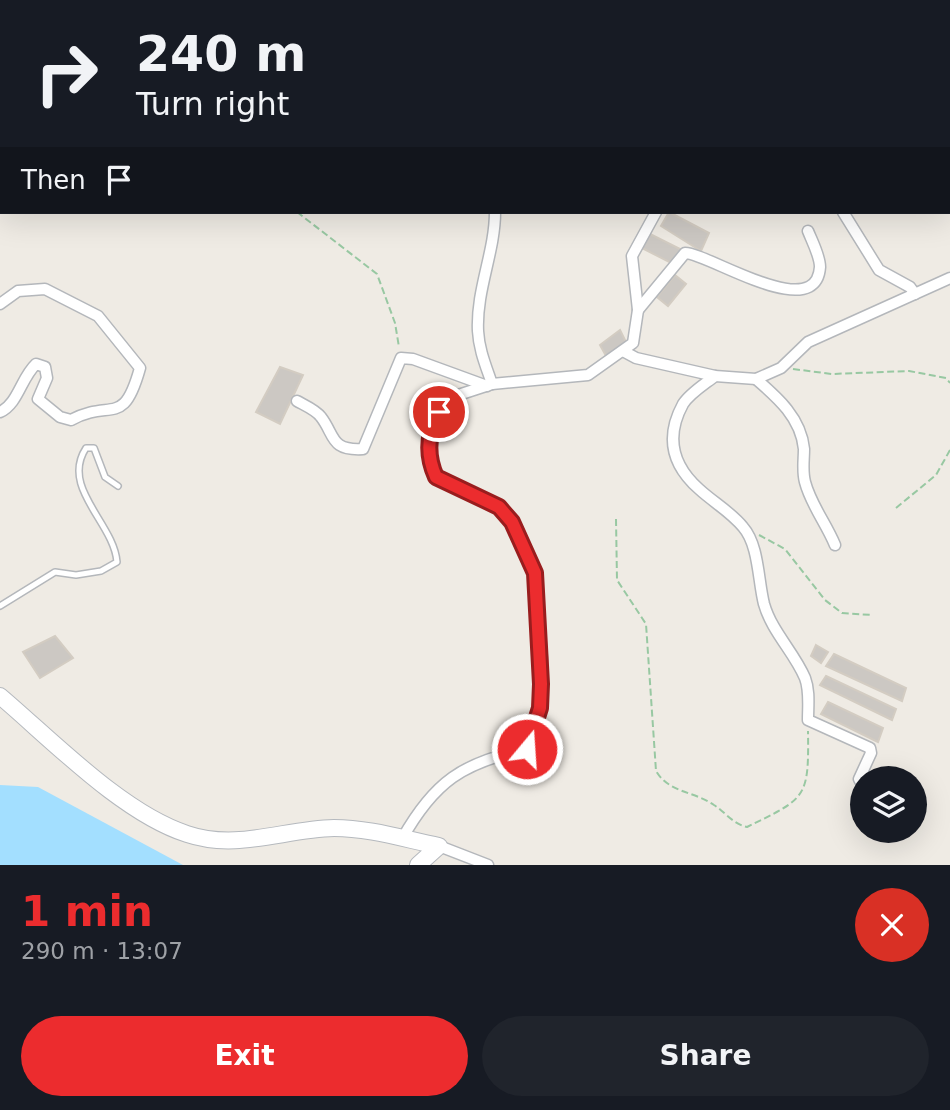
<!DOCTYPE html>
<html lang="en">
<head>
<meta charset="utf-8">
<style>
	body { margin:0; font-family:"DejaVu Sans",sans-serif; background:#20242c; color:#f1f3f6; height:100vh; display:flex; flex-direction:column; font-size:26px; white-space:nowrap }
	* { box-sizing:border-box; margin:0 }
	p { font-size:23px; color:#9ea1a6 }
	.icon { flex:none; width:38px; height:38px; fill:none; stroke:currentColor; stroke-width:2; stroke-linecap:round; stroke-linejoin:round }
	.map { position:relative; height:865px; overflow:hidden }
	.sheet { display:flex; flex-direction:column; background:#171b24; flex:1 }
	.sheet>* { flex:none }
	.top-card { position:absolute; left:0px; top:0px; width:950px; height:214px; box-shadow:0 7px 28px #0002; background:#171b24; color:#f1f3f6; overflow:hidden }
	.fabs { position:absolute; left:850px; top:766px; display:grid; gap:14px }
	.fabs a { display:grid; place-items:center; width:77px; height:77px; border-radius:50%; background:#171b24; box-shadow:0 7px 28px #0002; font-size:35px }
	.pin { position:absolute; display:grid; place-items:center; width:60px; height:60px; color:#fff; margin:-30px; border:4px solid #fff; border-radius:50%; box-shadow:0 2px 7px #0007 }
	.me { position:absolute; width:77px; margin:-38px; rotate:18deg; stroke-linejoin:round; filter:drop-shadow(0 0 5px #0008) }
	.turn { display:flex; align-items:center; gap:24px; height:147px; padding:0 21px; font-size:32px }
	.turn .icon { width:91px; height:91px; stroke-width:2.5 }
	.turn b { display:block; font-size:49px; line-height:60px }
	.then { display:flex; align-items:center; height:66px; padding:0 21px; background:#0003; gap:14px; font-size:26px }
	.round { display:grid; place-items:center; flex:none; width:74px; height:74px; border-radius:37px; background:#20242c }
	.head { display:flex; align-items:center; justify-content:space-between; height:119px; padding:0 21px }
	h1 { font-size:42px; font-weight:600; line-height:52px; color:#ec2c2e }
	.cta { display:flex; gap:14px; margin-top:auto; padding:14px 21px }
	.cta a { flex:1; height:80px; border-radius:42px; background:#ec2c2e; color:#fff; font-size:28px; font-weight:600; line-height:80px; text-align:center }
	.cta a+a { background:#20242c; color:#f1f3f6 }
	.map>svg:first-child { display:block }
	.water { fill:#a3dfff }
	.building { fill:#ccc8c3; stroke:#d3ccc2; stroke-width:2 }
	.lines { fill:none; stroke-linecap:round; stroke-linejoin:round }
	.lane-casing { stroke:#b4b7bb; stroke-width:8 }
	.street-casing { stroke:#b4b7bb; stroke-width:13 }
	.secondary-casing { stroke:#b5b9be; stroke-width:18 }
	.path { stroke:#98c8a2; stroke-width:2; stroke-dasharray:7 3.5; stroke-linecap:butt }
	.lane { stroke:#fff; stroke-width:5 }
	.street { stroke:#fff; stroke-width:10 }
	.secondary { stroke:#fff; stroke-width:16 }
	.route-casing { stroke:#991d1e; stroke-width:18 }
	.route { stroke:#ec2c2e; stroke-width:12 }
</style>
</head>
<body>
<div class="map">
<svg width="950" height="865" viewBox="0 0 950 865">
	<rect width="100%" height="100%" fill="#efebe4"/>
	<path class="water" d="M 0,785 L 38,787 L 183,865 L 0,865 Z"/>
	<g class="building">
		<path d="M 669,212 L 709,233 L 701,251 L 661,226 Z"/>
		<path d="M 648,233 L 682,250 L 675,265 L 640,247 Z"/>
		<path d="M 675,275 L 686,284 L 668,306 L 657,297 Z"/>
		<path d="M 620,330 L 627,344 L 606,356 L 600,345 Z"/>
		<path d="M 280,367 L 303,375 L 280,424 L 256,412 Z"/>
		<path d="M 55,636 L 73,658 L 40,678 L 23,652 Z"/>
		<path d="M 816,645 L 828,652 L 821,663 L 811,656 Z"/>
		<path d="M 834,654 L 906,688 L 902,701 L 826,666 Z"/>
		<path d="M 826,676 L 896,709 L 892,720 L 820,685 Z"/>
		<path d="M 828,702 L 883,728 L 878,742 L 821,714 Z"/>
	</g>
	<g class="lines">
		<defs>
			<path id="lane" d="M 0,606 L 55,572 L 76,575 L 101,571 L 117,562 C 114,523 60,488 86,448 L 94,448 L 105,477 L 118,486"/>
			<g id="street">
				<path d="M 524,0 L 524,2"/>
				<path d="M 790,2 L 791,0"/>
				<path d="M 0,40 L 2,42"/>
				<path d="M 0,88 L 2,88"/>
				<path d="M 843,212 L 879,270 L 910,287 L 915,294"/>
				<path d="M 0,304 L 18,291 L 45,289 L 98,316 L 140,368 C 123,429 112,398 71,420 L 60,417 L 38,399 L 47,378 L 45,367 L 36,364 C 21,378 18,404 0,412"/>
				<path d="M 638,310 L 685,253 C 708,253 816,325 820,267 C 820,256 812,241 808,231"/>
				<path d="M 623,351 L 636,358 L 715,376 L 756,379 L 781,368 L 808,342 L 950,278"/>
				<path d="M 715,376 C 705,384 690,393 683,404 C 665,437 672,465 699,489 C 713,502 731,512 743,527 C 759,545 758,581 764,604 C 772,632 794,652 805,678 C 810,691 808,706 808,720 L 870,748 L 871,753 L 859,779 L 863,786"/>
				<path d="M 756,379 C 778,398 801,418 804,449 C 804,460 802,471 805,482 C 811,505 826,523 835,545"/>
				<path d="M 492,384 C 486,366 479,350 478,331 C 476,290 495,252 495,212"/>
				<path d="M 297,401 C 304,405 316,410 321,417 C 335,435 330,451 363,449 L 401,358 L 413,359 L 487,386"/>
				<path d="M 402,839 C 434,782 463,762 527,749 L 540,708 L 542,660 L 535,573 L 512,522 L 499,507 L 436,477 C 423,448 431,426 446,399 L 492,384 L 588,375 L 633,343 L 638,310 L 632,256 L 656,212"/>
				<path d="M 439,846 L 488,865"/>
			</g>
			<path id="secondary" d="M 0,696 C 52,740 122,813 187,834 C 237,851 284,829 334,828 C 369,828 404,839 439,846 L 418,865"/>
		</defs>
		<use href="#lane" class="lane-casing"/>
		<use href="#street" class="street-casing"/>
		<use href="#secondary" class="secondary-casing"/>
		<g class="path">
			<path d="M 215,2 L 215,0"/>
			<path d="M 442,2 L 442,0"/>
			<path d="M 297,212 L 377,274 L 395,323 L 399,347"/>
			<path d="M 793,369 L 832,374 L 909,371 L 946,378 L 950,383"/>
			<path d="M 896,508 L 936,475 L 950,450"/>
			<path d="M 616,519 L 617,580 L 646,624 L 656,771 C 669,793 694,791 714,805 C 725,812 733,824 747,827 C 806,798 809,799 808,731"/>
			<path d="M 759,535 L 785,549 L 825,600 L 842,613 L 872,615"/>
		</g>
		<use href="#lane" class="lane"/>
		<use href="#street" class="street"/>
		<use href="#secondary" class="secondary"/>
	</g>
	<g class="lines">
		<defs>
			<path id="route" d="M 439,412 C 427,434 426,455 436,477 L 499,507 L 512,522 L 535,573 L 541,684 L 540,708 L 527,749"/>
		</defs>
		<use href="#route" class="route-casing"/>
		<use href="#route" class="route"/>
	</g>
</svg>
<div class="fabs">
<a><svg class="icon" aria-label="layers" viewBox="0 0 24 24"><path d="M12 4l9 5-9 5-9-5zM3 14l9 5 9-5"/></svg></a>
</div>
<div class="pin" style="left:439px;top:412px;background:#d93025"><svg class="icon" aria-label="arrive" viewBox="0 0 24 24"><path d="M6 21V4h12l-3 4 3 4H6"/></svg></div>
<svg class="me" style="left:527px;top:749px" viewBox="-20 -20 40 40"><circle r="17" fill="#ec2c2e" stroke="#fff" stroke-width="3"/><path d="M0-11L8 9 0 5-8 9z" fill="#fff"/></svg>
<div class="top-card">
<div class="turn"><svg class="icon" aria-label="right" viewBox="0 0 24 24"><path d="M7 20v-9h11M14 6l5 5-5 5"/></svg><div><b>240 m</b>Turn right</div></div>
<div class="then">Then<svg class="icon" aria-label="arrive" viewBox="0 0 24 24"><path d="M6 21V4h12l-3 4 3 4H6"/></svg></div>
</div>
</div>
<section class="sheet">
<div class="head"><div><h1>1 min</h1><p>290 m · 13:07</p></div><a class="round" style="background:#d93025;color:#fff"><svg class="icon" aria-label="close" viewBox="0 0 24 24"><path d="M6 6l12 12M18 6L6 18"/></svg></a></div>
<div class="cta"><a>Exit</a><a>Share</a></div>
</section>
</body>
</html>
